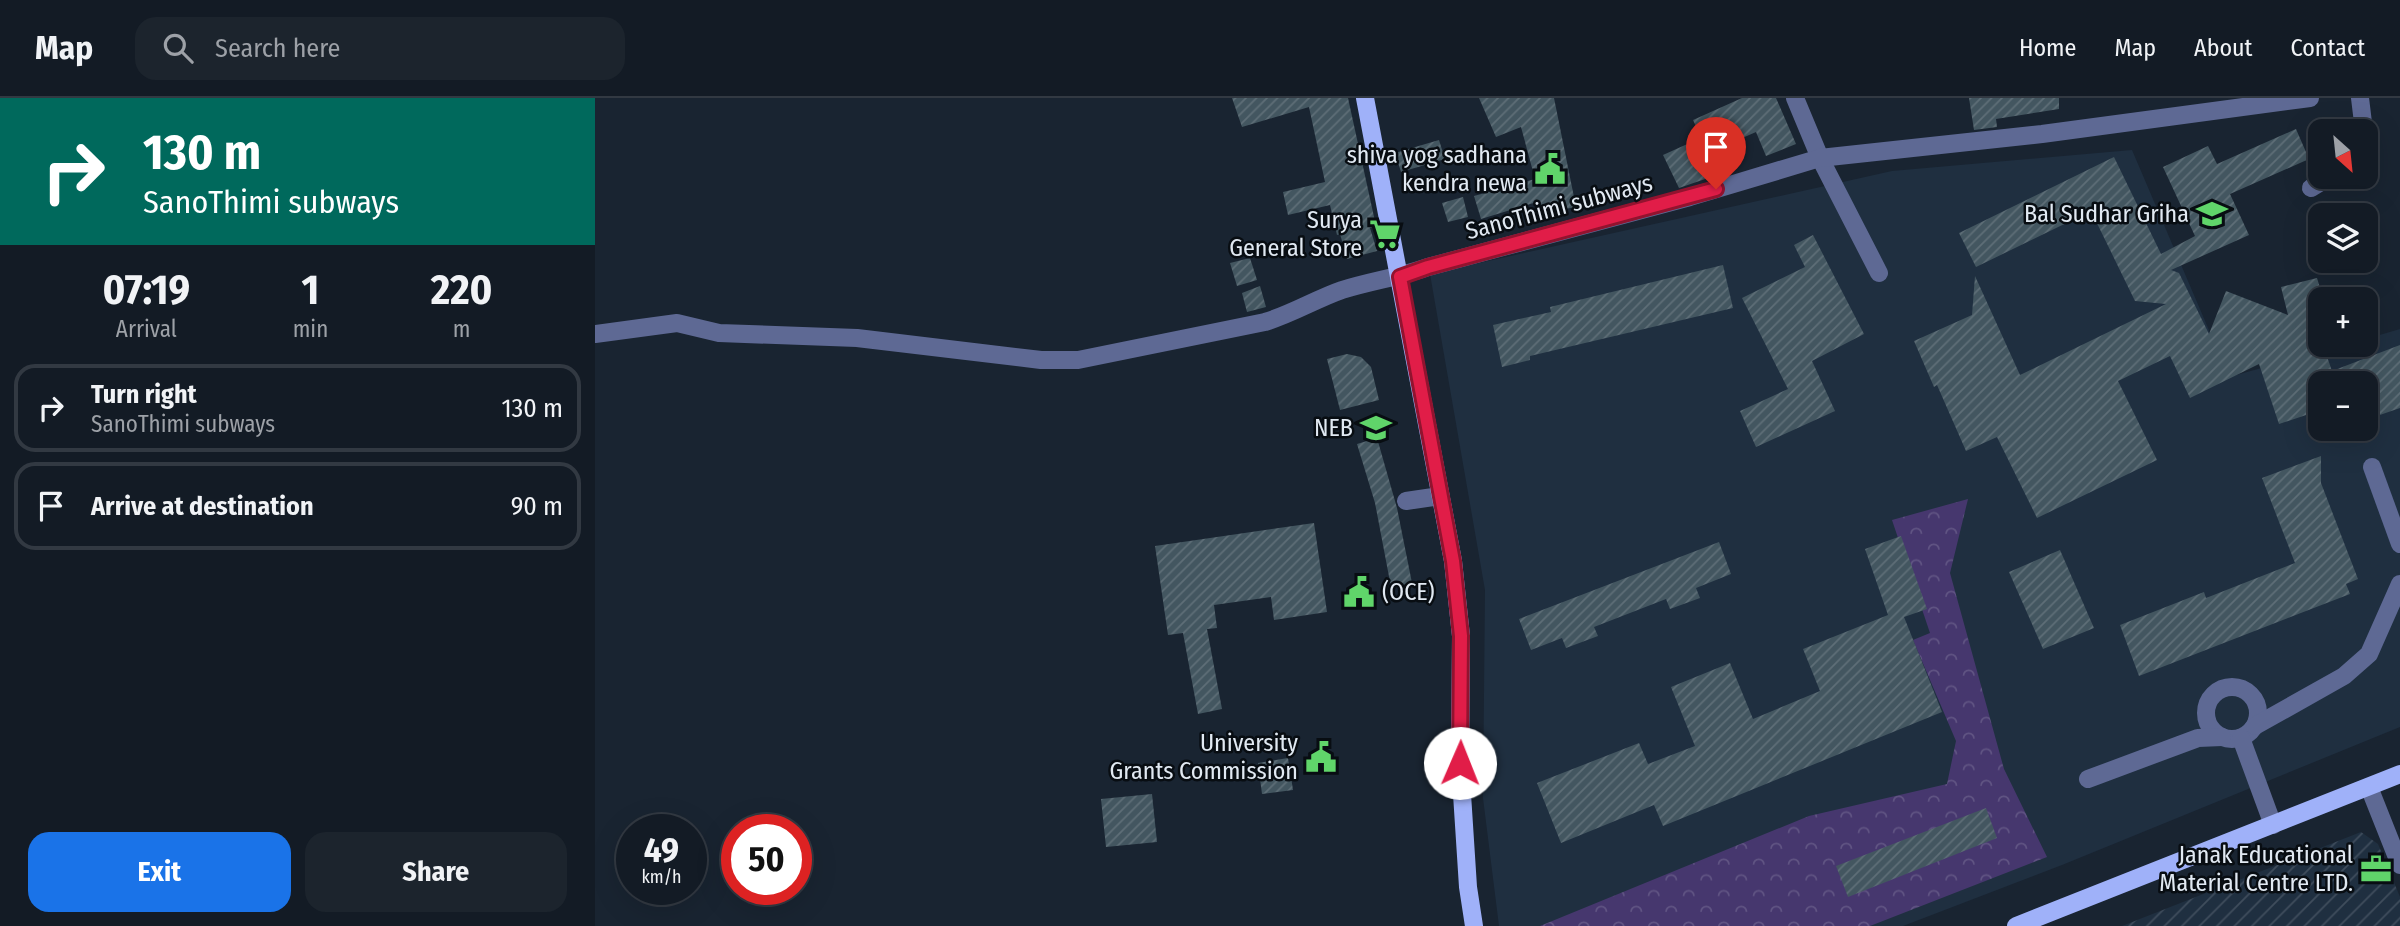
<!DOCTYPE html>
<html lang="en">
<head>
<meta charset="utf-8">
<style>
	body { margin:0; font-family:"Fira Sans Condensed",sans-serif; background:#1c242d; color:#f1f3f6; height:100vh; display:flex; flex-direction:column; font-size:26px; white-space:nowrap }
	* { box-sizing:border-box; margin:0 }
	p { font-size:23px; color:#9da1a7 }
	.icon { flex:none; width:38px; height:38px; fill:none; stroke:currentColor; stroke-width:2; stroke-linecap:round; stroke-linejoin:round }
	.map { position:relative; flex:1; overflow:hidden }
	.panel { display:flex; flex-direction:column; background:#131b25; width:595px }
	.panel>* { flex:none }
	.banner { background:#00695c; color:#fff; overflow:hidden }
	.needle { width:46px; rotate:153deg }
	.fabs { position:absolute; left:1713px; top:21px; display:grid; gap:14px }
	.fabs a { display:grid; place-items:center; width:70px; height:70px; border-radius:14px; background:#131b25; box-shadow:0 7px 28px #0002,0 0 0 2px #323942; font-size:35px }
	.speed { position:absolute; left:21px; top:716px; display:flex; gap:14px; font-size:35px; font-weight:700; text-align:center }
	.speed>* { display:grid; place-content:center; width:91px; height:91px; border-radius:50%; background:#131b25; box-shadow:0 7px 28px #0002,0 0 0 2px #323942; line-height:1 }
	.speed small { font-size:18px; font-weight:400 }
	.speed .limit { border:10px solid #d22; background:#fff; color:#111 }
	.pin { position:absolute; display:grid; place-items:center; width:60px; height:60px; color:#fff; margin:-72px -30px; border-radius:50% 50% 50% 0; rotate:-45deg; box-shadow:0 0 7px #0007 }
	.pin .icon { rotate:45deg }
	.me { position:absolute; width:77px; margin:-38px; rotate:1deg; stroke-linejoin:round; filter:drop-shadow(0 0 5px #0008) }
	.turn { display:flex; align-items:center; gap:24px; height:147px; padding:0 28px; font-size:32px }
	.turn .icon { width:91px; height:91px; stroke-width:2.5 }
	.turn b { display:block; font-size:49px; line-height:60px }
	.eta { display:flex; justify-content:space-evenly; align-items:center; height:119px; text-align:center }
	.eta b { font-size:42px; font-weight:700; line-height:49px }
	.button { display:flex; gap:14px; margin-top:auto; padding:14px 28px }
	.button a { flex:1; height:80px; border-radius:21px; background:#1a73e8; color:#fff; font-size:28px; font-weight:700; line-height:80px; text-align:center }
	.button a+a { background:#1c242d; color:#f1f3f6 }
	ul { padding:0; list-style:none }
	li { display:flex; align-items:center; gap:21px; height:88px; margin:0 14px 10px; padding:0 14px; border:4px solid #323942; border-radius:21px }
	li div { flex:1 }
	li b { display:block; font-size:26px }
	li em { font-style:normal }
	header { display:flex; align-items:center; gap:42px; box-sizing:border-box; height:98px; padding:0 35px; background:#131b25; border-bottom:2px solid #323942 }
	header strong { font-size:33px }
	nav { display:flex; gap:38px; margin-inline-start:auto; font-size:24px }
	.search { width:490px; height:63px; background:#1c242d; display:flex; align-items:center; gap:18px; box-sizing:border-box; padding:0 24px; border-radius:21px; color:#9da1a7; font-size:26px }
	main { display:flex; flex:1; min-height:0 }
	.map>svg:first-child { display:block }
	.built { fill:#1f2f40; fill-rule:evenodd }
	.industrial { fill:url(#industrial-furrows) }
	.park { fill:url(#park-crowns) }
	.building { fill:url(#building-hatch) }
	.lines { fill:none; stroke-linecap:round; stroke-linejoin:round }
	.minor { stroke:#5e6994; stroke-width:18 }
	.major { stroke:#9fb1f9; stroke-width:18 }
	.route-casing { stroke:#92132f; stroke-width:18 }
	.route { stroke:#e11d48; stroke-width:12 }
	.labels { text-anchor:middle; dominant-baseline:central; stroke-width:5; stroke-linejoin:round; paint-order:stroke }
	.poi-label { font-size:24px; fill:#e1e9f2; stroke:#080d12; text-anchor:end }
	.street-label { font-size:24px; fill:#e1e9f2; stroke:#080d12 }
</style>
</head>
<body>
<header>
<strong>Map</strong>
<div class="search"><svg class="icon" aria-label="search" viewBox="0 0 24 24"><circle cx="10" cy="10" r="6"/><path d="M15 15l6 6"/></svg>Search here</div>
<nav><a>Home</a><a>Map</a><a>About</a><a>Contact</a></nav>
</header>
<main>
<section class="panel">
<div class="banner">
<div class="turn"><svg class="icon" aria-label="right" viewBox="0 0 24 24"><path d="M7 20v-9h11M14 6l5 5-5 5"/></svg><div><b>130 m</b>SanoThimi subways</div></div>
</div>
<div class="eta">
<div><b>07:19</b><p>Arrival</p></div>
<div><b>1</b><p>min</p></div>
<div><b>220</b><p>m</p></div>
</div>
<ul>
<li><svg class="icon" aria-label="right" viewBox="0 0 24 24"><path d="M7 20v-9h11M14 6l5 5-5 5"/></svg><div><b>Turn right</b><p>SanoThimi subways</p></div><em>130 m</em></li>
<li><svg class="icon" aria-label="arrive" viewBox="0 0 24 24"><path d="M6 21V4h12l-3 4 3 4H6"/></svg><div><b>Arrive at destination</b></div><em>90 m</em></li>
</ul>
<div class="button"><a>Exit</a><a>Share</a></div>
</section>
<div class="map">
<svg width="1805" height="828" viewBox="0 0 1805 828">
	<defs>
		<pattern id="industrial-furrows" width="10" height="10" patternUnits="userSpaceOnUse" patternTransform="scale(1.75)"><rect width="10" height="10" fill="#1f2f40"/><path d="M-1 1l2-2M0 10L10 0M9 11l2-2" fill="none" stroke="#3f4d5c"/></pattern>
		<pattern id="park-crowns" width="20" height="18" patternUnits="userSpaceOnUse" patternTransform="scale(1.75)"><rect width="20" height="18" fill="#46376e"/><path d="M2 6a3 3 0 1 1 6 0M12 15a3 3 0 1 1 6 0" fill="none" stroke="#605483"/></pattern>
		<pattern id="building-hatch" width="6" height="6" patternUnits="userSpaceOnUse" patternTransform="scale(1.75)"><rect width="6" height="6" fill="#435660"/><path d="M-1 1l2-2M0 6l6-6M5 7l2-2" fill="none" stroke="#5e6e77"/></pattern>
	</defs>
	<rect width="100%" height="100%" fill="#192431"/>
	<path class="built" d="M 1537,52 L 1634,279 L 1750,247 L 1771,247 L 1771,241 L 1805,231 L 1805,629 L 1467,767 L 1308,828 L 904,828 L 888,700 L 890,492 L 835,176 L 1297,73 ZM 1726,285 L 1771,285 L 1771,331 L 1726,331 Z"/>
	<path class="industrial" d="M 1766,734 L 1783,746 L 1805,799 L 1805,828 L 1527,828 Z"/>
	<path class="park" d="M 1373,401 L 1355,475 L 1409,671 L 1452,759 L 1275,828 L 945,828 L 1214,718 L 1352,686 L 1361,643 L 1318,542 L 1335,535 L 1297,422 Z"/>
	<g class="building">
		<path d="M 637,0 L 753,0 L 781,128 L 775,130 L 782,153 L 752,161 L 745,136 L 742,137 L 735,107 L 693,117 L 688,94 L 730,84 L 714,9 L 647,29 Z"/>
		<path d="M 884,0 L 959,0 L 981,109 L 948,115 L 945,103 L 886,121 L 879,98 L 940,81 L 926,29 L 901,39 Z"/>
		<path d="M 1147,0 L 1181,0 L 1201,46 L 1171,58 L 1161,34 L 1113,55 L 1098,22 Z"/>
		<path d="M 1374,0 L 1464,0 L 1464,11 L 1401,21 L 1402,29 L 1379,32 Z"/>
		<path d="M 1701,31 L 1714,61 L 1635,96 L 1654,137 L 1576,172 L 1584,175 L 1614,236 L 1631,193 L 1693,217 L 1686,189 L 1722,180 L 1726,193 L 1726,247 L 1728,247 L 1737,273 L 1805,247 L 1805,310 L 1779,319 L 1771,297 L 1771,285 L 1726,285 L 1726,312 L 1684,326 L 1664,266 L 1595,300 L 1575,258 L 1523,283 L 1562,362 L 1442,420 L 1402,339 L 1371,353 L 1342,287 L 1339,289 L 1319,243 L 1377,217 L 1380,178 L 1425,277 L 1571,206 L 1540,203 L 1496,113 L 1381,169 L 1364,135 L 1519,59 L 1566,156 L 1600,138 L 1568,69 L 1613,48 L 1622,66 Z"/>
		<path d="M 844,42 L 850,61 L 806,74 L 800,55 Z"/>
		<path d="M 1099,43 L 1116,79 L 1084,90 L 1068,57 Z"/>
		<path d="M 868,99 L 873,119 L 853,124 L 847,105 Z"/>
		<path d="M 1218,137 L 1269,236 L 1217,263 L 1240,313 L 1161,349 L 1145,313 L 1193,291 L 1147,200 L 1210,169 L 1199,147 Z"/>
		<path d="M 655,160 L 662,182 L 642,188 L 635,165 Z"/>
		<path d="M 1128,167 L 1138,210 L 935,258 L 935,262 L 907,269 L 898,227 L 956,214 L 955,209 Z"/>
		<path d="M 665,188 L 671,209 L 652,214 L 647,195 Z"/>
		<path d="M 752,256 L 766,259 L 776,269 L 784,302 L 745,312 L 732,261 Z"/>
		<path d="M 782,340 L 802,410 L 817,485 L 796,489 L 780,405 L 762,346 Z"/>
		<path d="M 1726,358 L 1726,385 L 1763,481 L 1751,486 L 1755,496 L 1544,578 L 1525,527 L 1609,494 L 1611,500 L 1700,465 L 1667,380 Z"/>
		<path d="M 719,425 L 732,514 L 679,522 L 676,499 L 619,507 L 622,530 L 612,531 L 627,611 L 603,616 L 588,535 L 573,537 L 560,448 Z"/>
		<path d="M 1306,438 L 1332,511 L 1309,519 L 1347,614 L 1068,728 L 1059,707 L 966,745 L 942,685 L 1044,645 L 1053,666 L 1100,648 L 1076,589 L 1135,565 L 1158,621 L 1225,593 L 1208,551 L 1293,517 L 1270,451 Z"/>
		<path d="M 1124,444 L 1136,476 L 1101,490 L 1105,500 L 1075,511 L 1071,501 L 999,529 L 1003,538 L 971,550 L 967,540 L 936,552 L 924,521 Z"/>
		<path d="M 1465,452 L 1499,530 L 1448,551 L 1414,474 Z"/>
		<path d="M 693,660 L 698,692 L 667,696 L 663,665 Z"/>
		<path d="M 557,696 L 562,744 L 511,749 L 506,701 Z"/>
		<path d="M 1391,710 L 1402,740 L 1253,799 L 1241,768 Z"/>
	</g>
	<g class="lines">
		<g class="minor">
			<path d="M 1200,0 L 1225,60 L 1284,175"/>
			<path d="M 1765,0 L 1769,33"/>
			<path d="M 1716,90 L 1734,79"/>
			<path d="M 0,236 L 82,225 L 124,235 L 262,240 L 446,262 L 483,262 L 670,224 C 697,216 721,201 747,192 C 775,183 805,179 833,169 L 1095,99 L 1225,60 L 1447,36 L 1715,0"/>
			<path d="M 1777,369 L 1805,446"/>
			<path d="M 811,403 L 845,398"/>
			<circle cx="1637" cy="615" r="26"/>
			<path d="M 1660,628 L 1749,578 L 1774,556 L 1805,486"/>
			<path d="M 1646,640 L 1678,727"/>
			<path d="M 1493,681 L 1603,640 L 1627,639"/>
			<path d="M 1774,689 L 1805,767"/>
		</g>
		<g class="major">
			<path d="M 770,0 L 858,463 L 866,538 L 865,665 L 873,789 L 879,828"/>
			<path d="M 1421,828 L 1805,676"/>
		</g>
	</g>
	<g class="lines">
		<defs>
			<path id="route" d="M 865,665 L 866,538 L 858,463 L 805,179 L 833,169 L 1121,91"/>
		</defs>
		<use href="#route" class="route-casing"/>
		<use href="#route" class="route"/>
	</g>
	<defs>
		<symbol id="civic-bare" viewBox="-9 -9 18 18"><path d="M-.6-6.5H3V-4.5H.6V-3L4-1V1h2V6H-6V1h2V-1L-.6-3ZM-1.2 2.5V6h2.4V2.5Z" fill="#60d56a" stroke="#080d12" stroke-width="2.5" paint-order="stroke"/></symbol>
		<symbol id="school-bare" viewBox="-9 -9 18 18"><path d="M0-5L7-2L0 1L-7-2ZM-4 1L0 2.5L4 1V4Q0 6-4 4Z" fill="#60d56a" stroke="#080d12" stroke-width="2.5" paint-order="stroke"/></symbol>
		<symbol id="supermarket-bare" viewBox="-9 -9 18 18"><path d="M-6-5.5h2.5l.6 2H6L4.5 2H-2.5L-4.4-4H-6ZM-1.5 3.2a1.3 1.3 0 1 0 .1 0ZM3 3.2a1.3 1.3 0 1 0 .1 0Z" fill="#60d56a" stroke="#080d12" stroke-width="2.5" paint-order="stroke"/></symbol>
		<symbol id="university-bare" viewBox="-9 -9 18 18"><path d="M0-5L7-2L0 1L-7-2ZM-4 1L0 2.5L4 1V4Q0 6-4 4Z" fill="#60d56a" stroke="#080d12" stroke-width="2.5" paint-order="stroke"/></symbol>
		<symbol id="office-bare" viewBox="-9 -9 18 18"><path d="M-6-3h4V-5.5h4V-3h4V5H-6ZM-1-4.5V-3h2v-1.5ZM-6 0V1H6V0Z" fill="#60d56a" stroke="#080d12" stroke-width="2.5" paint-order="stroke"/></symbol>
	</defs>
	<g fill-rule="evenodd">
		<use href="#civic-bare" x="933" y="49" width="44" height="44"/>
		<use href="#school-bare" x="1595" y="94" width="44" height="44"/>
		<use href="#supermarket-bare" x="768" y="114" width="44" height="44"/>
		<use href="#university-bare" x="759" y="308" width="44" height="44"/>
		<use href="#civic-bare" x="742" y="472" width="44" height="44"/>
		<use href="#civic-bare" x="704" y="637" width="44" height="44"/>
		<use href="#office-bare" x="1759" y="749" width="44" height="44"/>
	</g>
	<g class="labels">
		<g class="poi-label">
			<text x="932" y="57">shiva yog sadhana<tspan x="932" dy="28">kendra newa</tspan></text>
			<text x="1594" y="116">Bal Sudhar Griha</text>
			<text x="767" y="122">Surya<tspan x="767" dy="28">General Store</tspan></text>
			<text x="758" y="330">NEB</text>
			<text x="787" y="494" text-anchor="start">(OCE)</text>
			<text x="703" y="645">University<tspan x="703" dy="28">Grants Commission</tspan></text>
			<text x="1758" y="757">Janak Educational<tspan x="1758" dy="28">Material Centre LTD.</tspan></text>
		</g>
		<g class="street-label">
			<text transform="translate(964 109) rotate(-15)">SanoThimi subways</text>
		</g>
	</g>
</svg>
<div class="fabs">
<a><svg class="needle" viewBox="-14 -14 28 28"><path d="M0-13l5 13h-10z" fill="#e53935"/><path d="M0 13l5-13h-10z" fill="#9da1a7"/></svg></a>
<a><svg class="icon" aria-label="layers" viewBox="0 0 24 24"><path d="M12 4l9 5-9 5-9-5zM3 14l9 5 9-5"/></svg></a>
<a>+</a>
<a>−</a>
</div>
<div class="speed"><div>49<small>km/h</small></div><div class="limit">50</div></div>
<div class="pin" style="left:1121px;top:91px;background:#d93025"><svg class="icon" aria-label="arrive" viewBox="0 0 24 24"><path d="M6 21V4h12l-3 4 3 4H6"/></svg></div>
<svg class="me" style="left:865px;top:665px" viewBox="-20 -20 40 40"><circle r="19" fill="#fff"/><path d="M0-13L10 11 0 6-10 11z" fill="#e11d48"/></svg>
</div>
</main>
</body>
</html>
